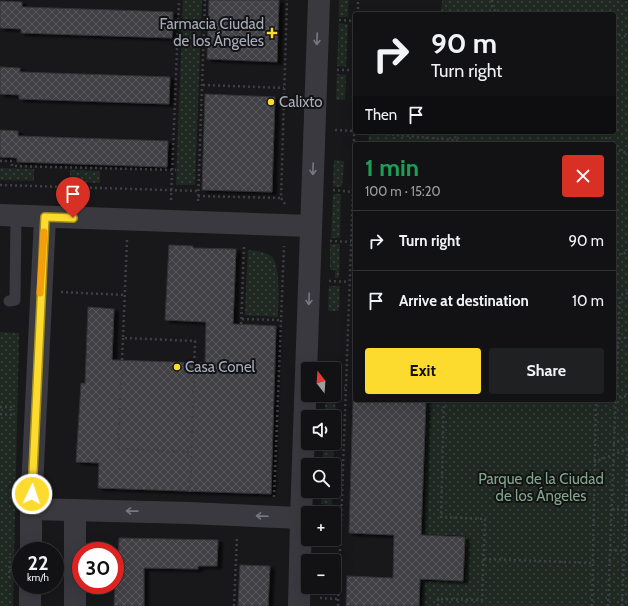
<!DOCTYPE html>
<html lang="en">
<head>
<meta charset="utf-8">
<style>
	body { margin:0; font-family:Cabin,sans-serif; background:#1f2022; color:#f1f3f6; height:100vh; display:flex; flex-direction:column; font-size:15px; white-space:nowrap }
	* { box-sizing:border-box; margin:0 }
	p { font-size:13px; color:#9c9ea0 }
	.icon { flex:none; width:22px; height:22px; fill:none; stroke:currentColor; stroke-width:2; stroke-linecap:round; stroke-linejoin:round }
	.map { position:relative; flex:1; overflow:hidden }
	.panel { position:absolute; left:353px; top:142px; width:263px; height:260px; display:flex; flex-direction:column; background:#121214; border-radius:4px; box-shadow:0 4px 16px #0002,0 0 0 1px #313234 }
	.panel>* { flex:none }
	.top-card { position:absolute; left:353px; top:12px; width:263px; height:122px; border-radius:4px; box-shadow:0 4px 16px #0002,0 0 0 1px #313234; background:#121214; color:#f1f3f6; overflow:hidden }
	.needle { width:26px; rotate:343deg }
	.fabs { position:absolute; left:301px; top:362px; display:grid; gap:8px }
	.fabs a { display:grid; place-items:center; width:40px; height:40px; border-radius:4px; background:#121214; box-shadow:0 4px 16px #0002,0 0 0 1px #313234; font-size:20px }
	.speed { position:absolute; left:12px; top:542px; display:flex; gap:8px; font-size:20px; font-weight:700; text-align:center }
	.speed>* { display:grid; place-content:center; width:52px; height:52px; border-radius:50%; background:#121214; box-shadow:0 4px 16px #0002,0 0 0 1px #313234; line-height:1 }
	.speed small { font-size:10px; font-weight:400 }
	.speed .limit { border:6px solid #d22; background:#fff; color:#111 }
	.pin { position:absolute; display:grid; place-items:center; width:34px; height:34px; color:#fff; margin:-41px -17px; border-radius:50% 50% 50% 0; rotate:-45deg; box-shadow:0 0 4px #0007 }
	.pin .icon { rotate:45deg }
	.me { position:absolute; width:44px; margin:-22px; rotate:3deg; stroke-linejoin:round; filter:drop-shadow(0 0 3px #0008) }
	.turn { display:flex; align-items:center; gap:14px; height:84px; padding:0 12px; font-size:18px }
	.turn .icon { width:52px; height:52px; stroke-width:2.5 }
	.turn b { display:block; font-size:28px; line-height:34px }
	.then { display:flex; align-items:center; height:38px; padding:0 12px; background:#0003; gap:8px; font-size:15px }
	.round { display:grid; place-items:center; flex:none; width:42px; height:42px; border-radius:4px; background:#1f2022 }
	.overview { display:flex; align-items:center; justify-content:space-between; height:68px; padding:0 12px }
	h1 { font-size:24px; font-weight:700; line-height:30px; color:#1e9e55 }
	.action { display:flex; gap:8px; margin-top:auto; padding:8px 12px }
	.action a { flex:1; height:46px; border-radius:4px; background:#fcdb2e; color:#111; font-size:16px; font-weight:700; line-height:46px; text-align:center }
	.action a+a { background:#1f2022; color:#f1f3f6 }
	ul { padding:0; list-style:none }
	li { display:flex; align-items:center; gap:12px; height:60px; padding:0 12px; border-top:1px solid #313234 }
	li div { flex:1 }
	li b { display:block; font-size:15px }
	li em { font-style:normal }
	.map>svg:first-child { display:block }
	.park { fill:url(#park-dots) }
	.building { fill:url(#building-cross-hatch); stroke:#333236; filter:url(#shadow) }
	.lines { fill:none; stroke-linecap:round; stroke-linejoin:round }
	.path { stroke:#3f3f46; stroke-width:2.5; stroke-dasharray:2 3; stroke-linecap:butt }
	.service { stroke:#39393f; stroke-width:11 }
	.minor { stroke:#39393f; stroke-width:22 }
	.oneway { stroke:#777883 }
	.route-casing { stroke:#a48e1e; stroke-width:10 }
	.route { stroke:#fcdb2e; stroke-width:7 }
	.slow { stroke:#f59e0b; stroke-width:7 }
	.poi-dot { fill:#fcdb2e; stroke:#131315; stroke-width:1.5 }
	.labels { text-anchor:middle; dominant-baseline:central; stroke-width:4; stroke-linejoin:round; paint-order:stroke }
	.poi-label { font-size:15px; fill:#a9acbb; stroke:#131315; text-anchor:start }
	.park-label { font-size:15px; fill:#80a689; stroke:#131315 }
</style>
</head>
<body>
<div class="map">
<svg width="628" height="606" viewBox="0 0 628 606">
	<defs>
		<pattern id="park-dots" width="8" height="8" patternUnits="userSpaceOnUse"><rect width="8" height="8" fill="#1f2922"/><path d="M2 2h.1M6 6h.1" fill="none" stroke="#3d4540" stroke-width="1.8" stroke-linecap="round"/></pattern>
		<pattern id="building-cross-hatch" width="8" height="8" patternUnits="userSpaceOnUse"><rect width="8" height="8" fill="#3f4045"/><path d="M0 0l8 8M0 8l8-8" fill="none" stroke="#58595e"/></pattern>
		<filter id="shadow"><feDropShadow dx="4.5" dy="2.5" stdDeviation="1" flood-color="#0009"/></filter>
	</defs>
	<rect width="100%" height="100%" fill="#18181a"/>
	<g class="park">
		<path d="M 183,0 L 202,0 L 195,185 L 176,185 Z"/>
		<path d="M 339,0 L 349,0 L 348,17 L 339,17 Z"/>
		<path d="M 442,0 L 620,0 L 628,1 L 628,606 L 422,606 L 423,581 L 465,582 L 466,536 L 423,534 L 427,400 L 614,400 L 614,144 L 368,144 L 369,132 L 614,132 L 614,14 L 441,14 Z"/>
		<path d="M 339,23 L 348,24 L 346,67 L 337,66 Z"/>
		<path d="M 337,74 L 346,75 L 345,100 L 336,100 Z"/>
		<path d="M 334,160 L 344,161 L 342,187 L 333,187 Z"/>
		<path d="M 0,168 L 34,169 L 34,181 L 0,180 Z"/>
		<path d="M 70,170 L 100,171 L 100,183 L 70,182 Z"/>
		<path d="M 333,194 L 341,194 L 340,238 L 331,238 Z"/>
		<path d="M 330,244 L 340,244 L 339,278 L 335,278 L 335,270 L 330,270 Z"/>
		<path d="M 248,250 C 255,251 267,252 272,257 C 281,265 278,304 278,317 L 245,315 Z"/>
		<path d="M 329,286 L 340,286 L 339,311 L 328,311 Z"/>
		<path d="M 0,332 L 19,333 L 13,606 L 0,606 Z"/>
		<path d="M 334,391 L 336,391 L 335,419 L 334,417 L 325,417 L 325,395 L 334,395 Z"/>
		<path d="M 323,443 L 334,443 L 333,464 L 323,463 Z"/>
		<path d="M 322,491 L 332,491 L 332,505 L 321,504 Z"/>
	</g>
	<g class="building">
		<path d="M 209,0 L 279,0 L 277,62 L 207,59 Z"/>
		<path d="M 0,1 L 22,2 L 22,7 L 173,12 L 172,38 L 21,33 L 21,29 L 0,28 Z"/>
		<path d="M 0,67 L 20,68 L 20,72 L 170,77 L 169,104 L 19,99 L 19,95 L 0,94 Z"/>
		<path d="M 205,94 L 275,97 L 272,192 L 202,190 Z"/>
		<path d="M 0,130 L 18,131 L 18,136 L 168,141 L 167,167 L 17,162 L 17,158 L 0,157 Z"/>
		<path d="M 169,245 L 193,246 L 193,248 L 236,249 L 233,324 L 276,326 L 271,494 L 98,488 L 99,463 L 76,462 L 81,383 L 85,384 L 88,307 L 114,309 L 112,360 L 205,363 L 206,322 L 165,320 Z"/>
		<path d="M 353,400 L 426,400 L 421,535 L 465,537 L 463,581 L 420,579 L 419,606 L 346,606 L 347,576 L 393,578 L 394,535 L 349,533 Z"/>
		<path d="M 119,538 L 218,540 L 217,566 L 198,566 L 198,569 L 144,568 L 144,606 L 114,606 L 115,585 L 115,583 L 117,584 Z"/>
		<path d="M 240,565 L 270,566 L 268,606 L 238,606 Z"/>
	</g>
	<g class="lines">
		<g class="path">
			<path d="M 492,0 L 492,6 L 497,14"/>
			<path d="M 358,14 L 358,0"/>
			<path d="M 339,20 L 355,21"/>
			<path d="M 614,34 L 628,37"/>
			<path d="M 337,70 L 355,70"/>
			<path d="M 203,85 L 284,88"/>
			<path d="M 335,130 L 355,131"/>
			<path d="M 362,132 L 455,140 L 456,132"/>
			<path d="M 455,144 L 455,140 L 465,144"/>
			<path d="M 606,144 L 606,132"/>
			<path d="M 614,149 L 622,151 L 628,154"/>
			<path d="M 0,161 L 12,161 L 12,166 L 176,170"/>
			<path d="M 0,185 L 199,191"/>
			<path d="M 333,190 L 353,192"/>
			<path d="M 198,196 L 281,198"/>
			<path d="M 171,200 L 179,0"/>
			<path d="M 198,201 L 205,0"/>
			<path d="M 285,204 L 281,198 L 287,0"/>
			<path d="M 127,240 L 123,338 L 195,341 L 190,492"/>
			<path d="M 330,241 L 351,242"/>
			<path d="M 614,256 L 628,252"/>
			<path d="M 329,281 L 349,282"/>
			<path d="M 61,292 L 125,295"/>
			<path d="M 628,293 L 620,295 L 614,443 L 628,437"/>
			<path d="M 242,319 L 281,320"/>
			<path d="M 241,329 L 244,244"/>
			<path d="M 123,338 L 118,449 L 191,452"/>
			<path d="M 614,340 L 628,337"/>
			<path d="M 334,387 L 345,388"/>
			<path d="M 614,397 L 628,396"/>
			<path d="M 0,407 L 13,407 L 13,410"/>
			<path d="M 0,414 L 15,415"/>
			<path d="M 334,422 L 344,423"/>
			<path d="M 594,462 L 628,449"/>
			<path d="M 334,466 L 343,467"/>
			<path d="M 274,497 L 284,246"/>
			<path d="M 321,507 L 342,508"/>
			<path d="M 612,509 L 628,510"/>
			<path d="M 610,550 L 624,551"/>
			<path d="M 484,559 L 594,563"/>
			<path d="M 9,578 L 10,557"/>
			<path d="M 320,598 L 338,599"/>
			<path d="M 234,606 L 237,536"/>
			<path d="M 338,606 L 353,192 L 355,80"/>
			<path d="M 438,606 L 438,599 L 482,600 L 485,519 L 441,517 L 444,400"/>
			<path d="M 592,606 L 596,400"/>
			<path d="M 608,606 L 614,443"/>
			<path d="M 622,606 L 628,451"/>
		</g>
		<path class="service" d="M 9,301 L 15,300 L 15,296 L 16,216"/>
		<g class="minor">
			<path d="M 0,215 L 311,226"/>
			<path d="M 31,509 L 189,513 L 301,518"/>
			<path d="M 31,551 L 31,509 L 45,217"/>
			<path d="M 30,606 L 30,585"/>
			<path d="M 75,606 L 75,510"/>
			<path d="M 299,606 L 301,518 L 319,0"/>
		</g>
	</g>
	<defs><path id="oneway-shaft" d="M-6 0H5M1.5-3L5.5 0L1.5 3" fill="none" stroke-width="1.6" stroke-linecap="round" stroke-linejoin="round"/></defs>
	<g class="oneway">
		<use href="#oneway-shaft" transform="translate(317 39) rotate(92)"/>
		<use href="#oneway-shaft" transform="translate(313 169) rotate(92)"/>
		<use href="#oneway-shaft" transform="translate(309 299) rotate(92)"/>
		<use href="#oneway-shaft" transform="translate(132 511) rotate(-179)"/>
		<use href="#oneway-shaft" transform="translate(262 516) rotate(-178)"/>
	</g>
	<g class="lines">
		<defs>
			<path id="route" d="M 32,494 L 45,217 L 73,218"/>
		</defs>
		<use href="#route" class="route-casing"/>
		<use href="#route" class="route"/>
		<path class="slow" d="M 40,293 L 44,232"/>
	</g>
	<g class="poi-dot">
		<path d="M270 27h4v4h4v4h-4v4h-4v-4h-4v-4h4z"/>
		<circle cx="271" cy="102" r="4"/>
		<circle cx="177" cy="367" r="4"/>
	</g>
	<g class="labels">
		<g class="poi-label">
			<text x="264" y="24" text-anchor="end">Farmacia Ciudad<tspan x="264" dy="17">de los Ángeles</tspan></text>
			<text x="279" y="102">Calixto</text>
			<text x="185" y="367">Casa Conel</text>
		</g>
		<g class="park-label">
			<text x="541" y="479">Parque de la Ciudad<tspan x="541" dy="17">de los Ángeles</tspan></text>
		</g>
	</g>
</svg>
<div class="fabs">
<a><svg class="needle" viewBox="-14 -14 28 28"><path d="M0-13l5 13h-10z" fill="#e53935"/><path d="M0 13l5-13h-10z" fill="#9c9ea0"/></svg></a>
<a><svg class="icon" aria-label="sound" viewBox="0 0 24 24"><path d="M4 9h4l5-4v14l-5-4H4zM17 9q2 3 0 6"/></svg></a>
<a><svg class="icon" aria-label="search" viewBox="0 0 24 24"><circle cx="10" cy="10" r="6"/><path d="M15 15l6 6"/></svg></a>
<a>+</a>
<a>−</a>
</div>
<div class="speed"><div>22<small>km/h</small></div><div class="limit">30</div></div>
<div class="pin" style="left:73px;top:218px;background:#d93025"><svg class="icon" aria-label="arrive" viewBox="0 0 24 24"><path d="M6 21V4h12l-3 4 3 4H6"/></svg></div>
<svg class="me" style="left:32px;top:494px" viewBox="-20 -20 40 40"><circle r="17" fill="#fcdb2e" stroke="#fff" stroke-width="3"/><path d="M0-11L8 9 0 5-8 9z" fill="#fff"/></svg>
<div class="top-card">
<div class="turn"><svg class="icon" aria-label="right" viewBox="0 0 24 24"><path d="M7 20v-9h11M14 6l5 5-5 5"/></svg><div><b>90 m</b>Turn right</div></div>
<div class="then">Then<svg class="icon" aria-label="arrive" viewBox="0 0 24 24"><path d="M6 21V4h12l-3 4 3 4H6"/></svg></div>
</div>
<section class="panel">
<div class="overview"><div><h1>1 min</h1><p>100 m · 15:20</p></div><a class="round" style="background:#d93025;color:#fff"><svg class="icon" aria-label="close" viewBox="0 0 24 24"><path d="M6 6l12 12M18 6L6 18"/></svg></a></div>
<ul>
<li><svg class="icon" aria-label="right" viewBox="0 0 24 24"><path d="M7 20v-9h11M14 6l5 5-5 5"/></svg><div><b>Turn right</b></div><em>90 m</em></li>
<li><svg class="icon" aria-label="arrive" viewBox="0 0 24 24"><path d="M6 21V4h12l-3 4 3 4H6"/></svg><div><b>Arrive at destination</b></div><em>10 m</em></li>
</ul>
<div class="action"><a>Exit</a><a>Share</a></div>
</section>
</div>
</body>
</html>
